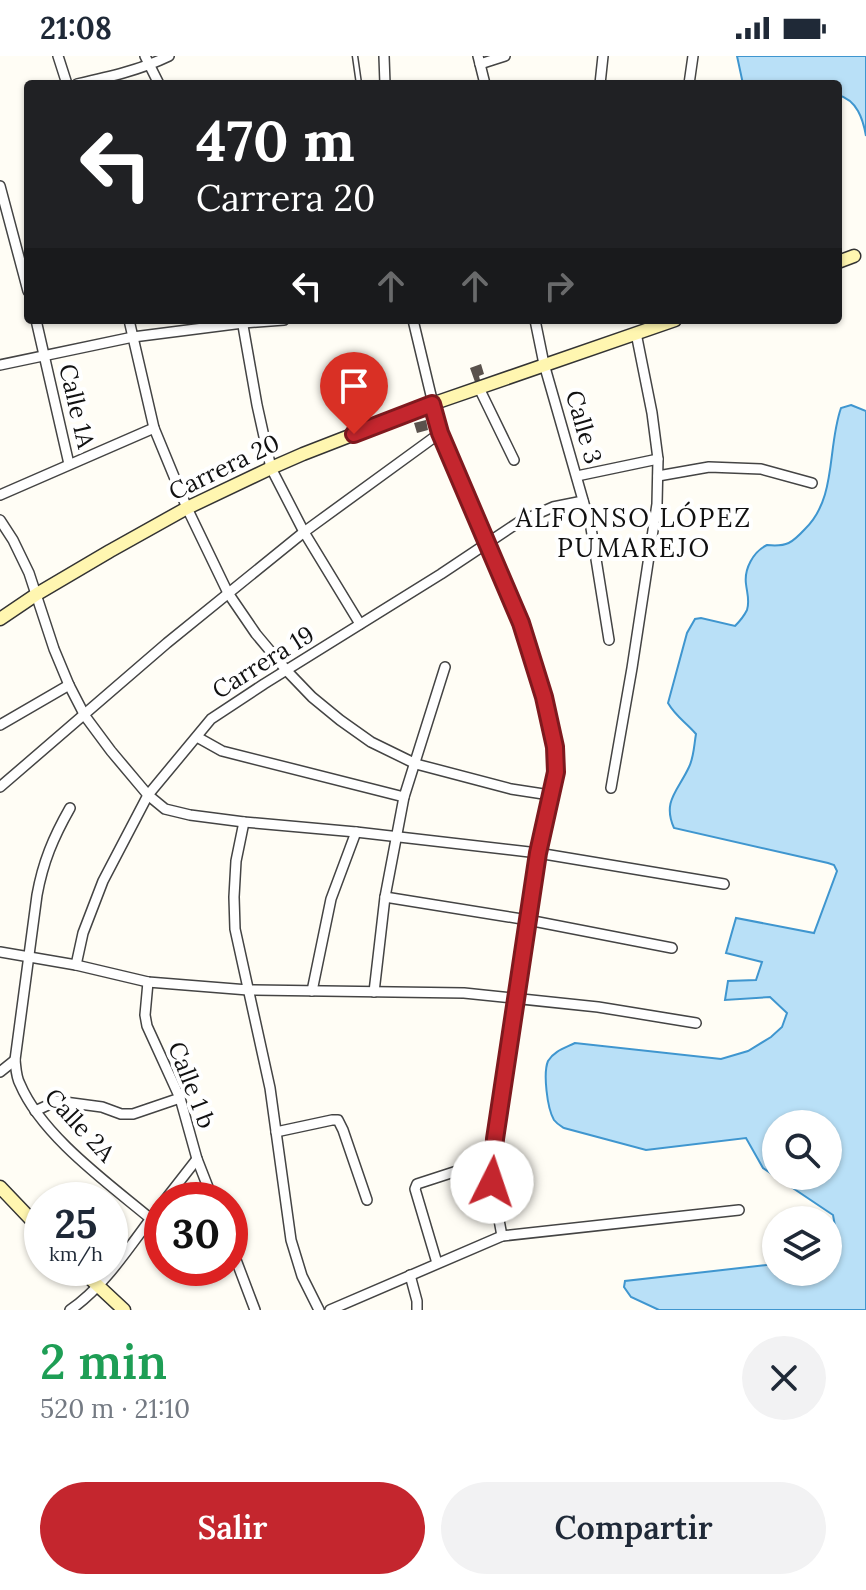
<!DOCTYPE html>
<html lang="es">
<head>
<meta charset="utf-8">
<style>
	body { margin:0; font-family:Lora,serif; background:#f2f2f3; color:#1f2937; height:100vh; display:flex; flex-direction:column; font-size:30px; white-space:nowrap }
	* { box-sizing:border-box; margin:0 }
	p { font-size:26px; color:#747a83 }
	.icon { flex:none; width:44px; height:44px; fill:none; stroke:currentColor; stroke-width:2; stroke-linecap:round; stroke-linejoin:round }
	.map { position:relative; height:1254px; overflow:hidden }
	.details { display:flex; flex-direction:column; background:#fff; flex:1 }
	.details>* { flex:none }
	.banner { position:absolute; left:24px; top:24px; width:818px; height:244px; border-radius:8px; box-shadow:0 2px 6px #0004; background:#202124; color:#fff; overflow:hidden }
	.fabs { position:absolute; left:762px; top:1054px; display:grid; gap:16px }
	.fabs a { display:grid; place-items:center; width:80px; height:80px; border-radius:50%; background:#fff; box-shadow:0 2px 6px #0004; font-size:40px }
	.speed { position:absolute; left:24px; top:1126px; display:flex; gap:16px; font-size:40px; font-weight:700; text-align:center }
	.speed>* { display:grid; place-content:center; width:104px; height:104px; border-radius:50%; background:#fff; box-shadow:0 2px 6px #0004; line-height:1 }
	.speed small { font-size:20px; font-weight:400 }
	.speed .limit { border:12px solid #d22; background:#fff; color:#111 }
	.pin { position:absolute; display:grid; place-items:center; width:68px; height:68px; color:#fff; margin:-82px -34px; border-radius:50% 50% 50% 0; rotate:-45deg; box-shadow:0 0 8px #0007 }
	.pin .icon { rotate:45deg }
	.me { position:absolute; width:88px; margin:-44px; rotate:4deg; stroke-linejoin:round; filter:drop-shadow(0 0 6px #0008) }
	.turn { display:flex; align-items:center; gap:28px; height:168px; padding:0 40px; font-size:36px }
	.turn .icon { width:104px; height:104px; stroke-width:2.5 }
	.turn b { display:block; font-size:56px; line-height:68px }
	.lanes { display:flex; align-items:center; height:76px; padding:0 40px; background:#0003; justify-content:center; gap:40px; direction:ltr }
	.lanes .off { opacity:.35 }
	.round { display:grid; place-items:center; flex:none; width:84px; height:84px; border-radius:42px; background:#f2f2f3 }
	.overview { display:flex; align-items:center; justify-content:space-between; height:136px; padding:0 40px }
	h1 { font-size:48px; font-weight:600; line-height:60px; color:#1e9e55 }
	.primary-button { display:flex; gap:16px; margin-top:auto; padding:16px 40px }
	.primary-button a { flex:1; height:92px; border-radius:48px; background:#c4262e; color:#fff; font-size:32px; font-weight:600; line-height:92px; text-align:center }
	.primary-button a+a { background:#f2f2f3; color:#1f2937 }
	.status { display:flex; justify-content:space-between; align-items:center; height:56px; padding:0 40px; background:#fff; direction:ltr }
	.status svg { height:22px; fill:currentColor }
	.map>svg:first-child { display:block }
	.water { fill:#b9e0f7; stroke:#3f96cf; stroke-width:2; fill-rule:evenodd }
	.building { fill:#5a524d }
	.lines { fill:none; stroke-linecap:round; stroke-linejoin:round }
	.lane-casing { stroke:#444; stroke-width:7 }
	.street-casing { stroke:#444; stroke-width:12 }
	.secondary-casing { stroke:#333; stroke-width:15 }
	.lane { stroke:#fff; stroke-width:4 }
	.street { stroke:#fff; stroke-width:9 }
	.secondary { stroke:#fff6b0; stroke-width:12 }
	.route-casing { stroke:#7f191e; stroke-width:20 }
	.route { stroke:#c4262e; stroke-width:14 }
	.labels { text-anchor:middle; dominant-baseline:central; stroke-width:8; stroke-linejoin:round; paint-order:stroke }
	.street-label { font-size:24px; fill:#111; stroke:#fff }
	.neighbourhood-label { font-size:26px; letter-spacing:2px; fill:#111; stroke:#fff }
</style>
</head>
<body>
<div class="status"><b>21:08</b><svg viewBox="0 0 49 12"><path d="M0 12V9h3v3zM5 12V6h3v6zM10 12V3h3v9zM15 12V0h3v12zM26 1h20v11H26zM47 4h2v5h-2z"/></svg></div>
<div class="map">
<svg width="866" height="1254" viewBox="0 0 866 1254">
	<rect width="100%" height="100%" fill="#fffdf5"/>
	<g class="water">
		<path d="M 737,0 L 866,0 L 866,80 C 863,63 857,44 838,39 L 838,28 L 743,28 Z"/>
		<path d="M 851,349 L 866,355 L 866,1254 L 659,1254 L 631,1241 L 624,1231 L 625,1225 L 776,1208 L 776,1216 L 828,1216 L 828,1202 L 836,1202 L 840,1197 L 833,1159 L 763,1112 L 746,1082 L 646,1094 L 564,1072 C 559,1069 557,1068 554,1064 C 547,1052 543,1017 548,1005 C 554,995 565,992 575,987 L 721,1003 L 748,995 L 771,981 L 782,971 L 787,957 L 770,941 L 725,944 L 728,925 L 756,924 L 762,906 L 726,897 L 736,862 L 814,877 L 837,815 L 834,809 L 828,807 L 674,772 C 662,745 678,735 689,711 C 694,701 694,689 696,678 C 686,666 676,661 668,647 L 687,577 L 695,563 L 701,562 L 735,570 C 739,566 744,560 747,554 C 750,545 747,537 746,528 C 744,513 753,496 767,489 C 787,491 792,487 805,473 C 837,442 827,392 841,352 ZM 776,1068 L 828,1068 L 828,1120 L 776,1120 Z"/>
	</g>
	<g class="building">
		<path d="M 481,308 L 484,318 L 479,320 L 480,324 L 475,326 L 470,312 Z"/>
		<path d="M 426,364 L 428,374 L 417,377 L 414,367 Z"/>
	</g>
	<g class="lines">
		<defs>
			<path id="lane" d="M 355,0 L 359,28"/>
			<g id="street">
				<path d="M 58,0 L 67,28"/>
				<path d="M 145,0 L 159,28"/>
				<path d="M 384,0 L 385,28"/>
				<path d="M 478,0 L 485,28"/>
				<path d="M 480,8 L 505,0"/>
				<path d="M 77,28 C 109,21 140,14 169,0"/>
				<path d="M 600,28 L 603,0"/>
				<path d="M 689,28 L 693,0"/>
				<path d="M 0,130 L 28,235"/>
				<path d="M 36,264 L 69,408"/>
				<path d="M 129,264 L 154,372 L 187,452 L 228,537 L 256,578 L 287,615 L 312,641 L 340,664 L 371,686 L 416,708 L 511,733 L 550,739"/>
				<path d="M 242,264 L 257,349 L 271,412 L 304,476 L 360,568"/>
				<path d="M 413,264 L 440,377 L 512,543 L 529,591 L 544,641 L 555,691 L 556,716 L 538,797 L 495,1083 L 492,1126 L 502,1180"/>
				<path d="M 535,264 L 544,308 L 591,472 L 609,584"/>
				<path d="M 0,309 L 133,281 L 243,267 L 284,264"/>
				<path d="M 479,332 L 514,404"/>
				<path d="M 577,420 L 658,403"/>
				<path d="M 658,420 L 709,411 L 761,413 L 812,427"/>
				<path d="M 0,439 L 154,372"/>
				<path d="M 0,464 L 13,484 L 29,517 L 54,593 L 69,629 L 85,660 L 111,695 L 148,739 L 165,753 L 190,759 L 244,766 L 356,776 L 538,797 L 724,828"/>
				<path d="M 0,669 L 69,629"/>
				<path d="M 197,681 L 222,695 L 404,741"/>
				<path d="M 0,731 L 167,587 L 304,476 L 440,377"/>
				<path d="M 611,732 L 632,612 L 657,448 L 658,403 L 652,357 L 636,277"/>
				<path d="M 70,752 C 53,782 43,806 37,839 L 15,1004 C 16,1012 16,1021 20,1028 C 42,1080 108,1127 151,1163"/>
				<path d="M 244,766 L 236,805 L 234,841 L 235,873 L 270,1032 L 291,1184 L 302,1220 L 319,1254"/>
				<path d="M 385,841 L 528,864 L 672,892"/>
				<path d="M 0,896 L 76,909 L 148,926 L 248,934 L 464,937 L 598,951 L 696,967"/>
				<path d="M 76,909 L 83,877 L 103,825 L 148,739 L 211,663 L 264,628 L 441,518 L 519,466 L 553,451 L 583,445"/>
				<path d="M 148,926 L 145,959 L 147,970 L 180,1042 L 197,1103 L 213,1144"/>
				<path d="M 312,935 L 331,843 L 356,776"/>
				<path d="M 374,936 L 385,841 L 404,741 L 445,611"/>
				<path d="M 0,1016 L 15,1004"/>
				<path d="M 35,1055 L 57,1045 L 102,1051 L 121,1058 L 133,1058 L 180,1042"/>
				<path d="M 276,1076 L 332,1064 L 338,1064 L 343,1074 L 367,1144"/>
				<path d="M 165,1144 L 197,1103"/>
				<path d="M 230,1188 L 255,1254"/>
				<path d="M 437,1207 L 415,1133 L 417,1128 L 494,1103"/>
				<path d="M 410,1219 L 417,1245 L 417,1254"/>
				<path d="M 70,1254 C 107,1229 134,1183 162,1148"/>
				<path d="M 330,1254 L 502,1180 L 739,1154"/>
			</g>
			<g id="secondary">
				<path d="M 838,206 L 854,200"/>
				<path d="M 0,563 L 37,538 L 110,495 L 187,452 L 271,412 L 303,398 L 432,348 L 675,264"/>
				<path d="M 0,1131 L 42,1175"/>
				<path d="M 79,1212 L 124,1254"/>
			</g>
		</defs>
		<use href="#lane" class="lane-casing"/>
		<use href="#street" class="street-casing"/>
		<use href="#secondary" class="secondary-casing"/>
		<use href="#lane" class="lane"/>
		<use href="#street" class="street"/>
		<use href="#secondary" class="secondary"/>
	</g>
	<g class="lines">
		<defs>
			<path id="route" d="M 354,378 L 432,348 L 440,377 L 521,567 L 544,641 L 555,691 L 556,716 L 538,797 L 495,1083 L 492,1126"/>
		</defs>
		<use href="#route" class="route-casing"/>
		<use href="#route" class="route"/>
	</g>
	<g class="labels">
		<g class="street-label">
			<text transform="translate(77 350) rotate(77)">Calle 1A</text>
			<text transform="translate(584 371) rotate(74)">Calle 3</text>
			<text transform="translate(224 411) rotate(-26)">Carrera 20</text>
			<text transform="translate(263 606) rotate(-32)">Carrera 19</text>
			<text transform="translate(192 1029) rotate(69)">Calle 1 b</text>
			<text transform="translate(80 1069) rotate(47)">Calle 2A</text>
		</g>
		<g class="neighbourhood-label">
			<text x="634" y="461">ALFONSO LÓPEZ<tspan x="634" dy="30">PUMAREJO</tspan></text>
		</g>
	</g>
</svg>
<div class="fabs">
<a><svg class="icon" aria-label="search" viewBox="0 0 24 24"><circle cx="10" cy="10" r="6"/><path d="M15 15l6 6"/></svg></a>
<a><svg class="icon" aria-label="layers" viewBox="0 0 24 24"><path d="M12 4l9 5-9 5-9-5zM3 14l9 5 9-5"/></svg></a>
</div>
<div class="speed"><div>25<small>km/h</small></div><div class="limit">30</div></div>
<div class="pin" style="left:354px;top:378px;background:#d93025"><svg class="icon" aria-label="arrive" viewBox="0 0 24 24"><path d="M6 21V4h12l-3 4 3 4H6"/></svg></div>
<svg class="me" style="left:492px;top:1126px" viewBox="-20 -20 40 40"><circle r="19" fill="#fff"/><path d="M0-13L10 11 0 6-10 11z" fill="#c4262e"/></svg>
<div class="banner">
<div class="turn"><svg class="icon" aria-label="left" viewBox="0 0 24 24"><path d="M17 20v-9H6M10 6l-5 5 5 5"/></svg><div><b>470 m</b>Carrera 20</div></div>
<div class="lanes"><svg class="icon" aria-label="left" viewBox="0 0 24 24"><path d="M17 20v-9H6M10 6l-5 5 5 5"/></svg><svg class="icon off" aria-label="ahead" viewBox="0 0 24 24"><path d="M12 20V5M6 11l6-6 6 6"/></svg><svg class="icon off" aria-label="ahead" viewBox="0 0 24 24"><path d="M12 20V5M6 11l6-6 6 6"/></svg><svg class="icon off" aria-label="right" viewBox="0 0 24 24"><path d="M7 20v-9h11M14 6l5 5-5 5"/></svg></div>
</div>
</div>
<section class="details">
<div class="overview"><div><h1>2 min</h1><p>520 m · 21:10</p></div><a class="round"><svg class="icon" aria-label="close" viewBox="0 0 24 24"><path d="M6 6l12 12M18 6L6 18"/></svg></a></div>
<div class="primary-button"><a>Salir</a><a>Compartir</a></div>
</section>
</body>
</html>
